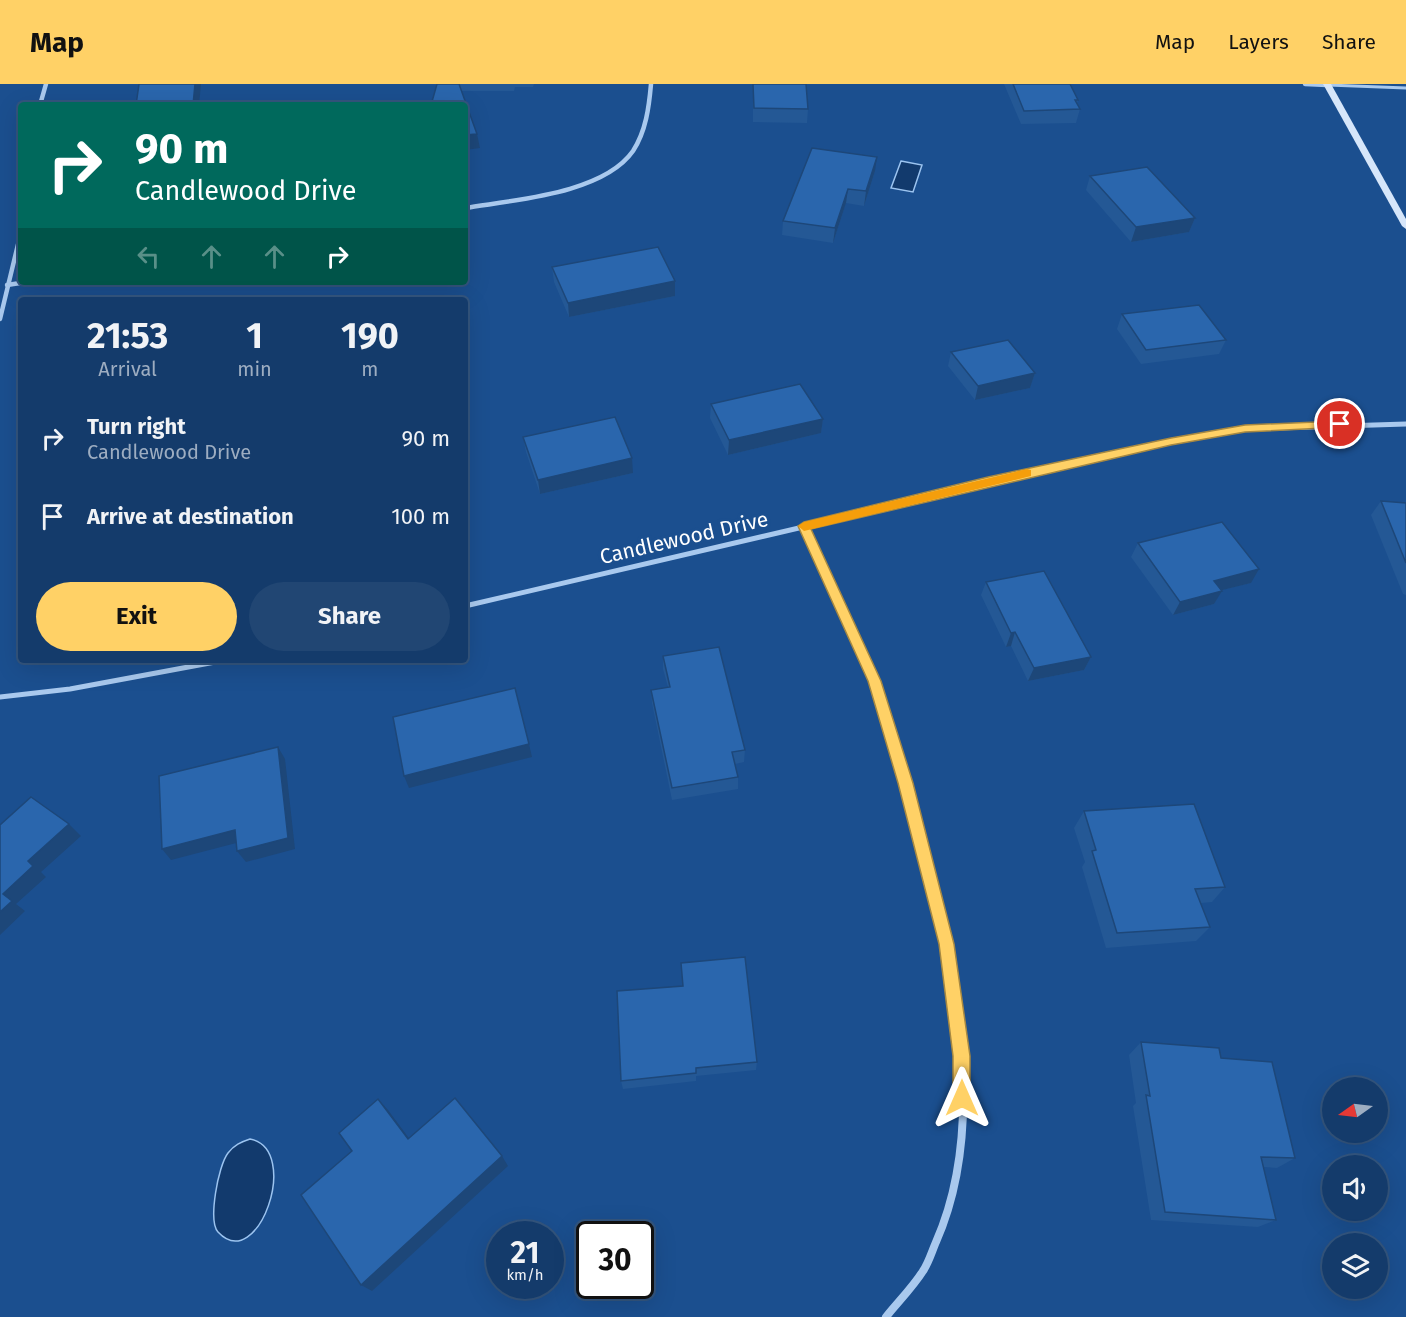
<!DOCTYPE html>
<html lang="en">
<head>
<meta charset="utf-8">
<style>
	body { margin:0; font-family:"Fira Sans",sans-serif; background:#214673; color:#f1f3f6; height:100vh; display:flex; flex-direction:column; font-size:22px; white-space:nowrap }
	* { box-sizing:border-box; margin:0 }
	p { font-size:20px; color:#9dadc1 }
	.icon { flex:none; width:33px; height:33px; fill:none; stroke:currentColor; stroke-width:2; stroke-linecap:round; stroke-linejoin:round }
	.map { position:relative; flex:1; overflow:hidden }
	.drawer { position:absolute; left:18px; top:213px; width:450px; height:366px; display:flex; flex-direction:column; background:#143b6b; border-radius:6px; box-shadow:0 6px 24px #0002,0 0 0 2px #33557e }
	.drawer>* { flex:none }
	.guide { position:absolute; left:18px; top:18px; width:450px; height:183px; border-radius:6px; box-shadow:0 6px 24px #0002,0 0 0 2px #33557e; background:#00695c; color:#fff; overflow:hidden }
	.needle { width:39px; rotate:256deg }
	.buttons { position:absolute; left:1322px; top:993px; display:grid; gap:12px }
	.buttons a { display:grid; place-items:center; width:66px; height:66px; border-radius:50%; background:#143b6b; box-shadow:0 6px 24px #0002,0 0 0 2px #33557e; font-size:30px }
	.speed { position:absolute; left:486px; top:1137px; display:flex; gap:12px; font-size:30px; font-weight:700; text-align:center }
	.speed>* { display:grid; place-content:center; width:78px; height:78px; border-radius:50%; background:#143b6b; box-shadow:0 6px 24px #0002,0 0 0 2px #33557e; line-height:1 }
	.speed small { font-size:15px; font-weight:400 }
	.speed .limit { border:3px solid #111; border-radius:9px; background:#fff; color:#111 }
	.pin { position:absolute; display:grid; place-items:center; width:51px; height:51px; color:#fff; margin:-26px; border:3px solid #fff; border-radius:50%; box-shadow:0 2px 6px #0007 }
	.me { position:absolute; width:66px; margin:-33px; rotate:0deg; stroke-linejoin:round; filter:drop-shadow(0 0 4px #0008) }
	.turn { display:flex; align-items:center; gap:21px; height:126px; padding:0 18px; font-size:27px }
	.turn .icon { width:78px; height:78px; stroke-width:2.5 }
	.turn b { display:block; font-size:42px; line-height:51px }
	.lanes { display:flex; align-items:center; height:57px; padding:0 18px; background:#0003; justify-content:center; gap:30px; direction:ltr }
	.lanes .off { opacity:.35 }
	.eta { display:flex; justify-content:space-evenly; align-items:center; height:102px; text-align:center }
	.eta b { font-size:36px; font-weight:700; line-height:42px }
	.action { display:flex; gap:12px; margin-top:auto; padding:12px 18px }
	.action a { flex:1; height:69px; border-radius:36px; background:#ffd166; color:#111; font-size:24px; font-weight:700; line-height:69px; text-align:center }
	.action a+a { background:#214673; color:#f1f3f6 }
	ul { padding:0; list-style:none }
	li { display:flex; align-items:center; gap:18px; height:78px; padding:0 18px }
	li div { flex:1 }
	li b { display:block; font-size:22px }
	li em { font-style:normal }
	header { display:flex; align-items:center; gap:36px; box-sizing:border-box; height:84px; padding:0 30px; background:#ffd166; color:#111 }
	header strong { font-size:28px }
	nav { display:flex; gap:33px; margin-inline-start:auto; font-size:21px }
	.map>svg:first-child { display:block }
	.water { fill:#123a6d; stroke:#9cc4f0; stroke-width:1.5 }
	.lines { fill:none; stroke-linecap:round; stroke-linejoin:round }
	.service { stroke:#a9c9ee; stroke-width:3 }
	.minor-far2 { stroke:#a9c9ee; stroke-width:4.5 }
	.minor-far1 { stroke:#a9c9ee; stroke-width:5 }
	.minor { stroke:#a9c9ee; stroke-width:8 }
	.secondary { fill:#d6e6fa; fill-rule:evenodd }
	.wall { fill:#245895 }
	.shaded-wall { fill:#1d4779 }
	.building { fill:#2a66ad; stroke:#1d4779; stroke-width:1.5 }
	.route { fill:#ffd166; stroke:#a68842; stroke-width:1.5 }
	.slow { fill:#f59e0b }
	.labels { text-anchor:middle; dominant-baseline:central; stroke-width:6; stroke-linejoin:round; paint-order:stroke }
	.street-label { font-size:21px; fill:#fff; stroke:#1b4f8f }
</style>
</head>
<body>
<header>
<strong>Map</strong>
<nav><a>Map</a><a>Layers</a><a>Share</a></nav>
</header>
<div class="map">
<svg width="1406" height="1233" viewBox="0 0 1406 1233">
	<rect width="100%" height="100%" fill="#1b4f8f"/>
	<g class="water">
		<path d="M 901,77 L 922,81 L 913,108 L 891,104 Z"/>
		<path d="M 250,1055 C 302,1065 258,1191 218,1148 C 208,1137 218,1082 228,1069 C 234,1061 241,1058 250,1055 Z"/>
	</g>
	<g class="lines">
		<path class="service" d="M 1328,1 L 1406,4"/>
		<g class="minor-far2">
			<path d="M 1305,0 L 1327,1"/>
			<path d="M 40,21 L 46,0"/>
			<path d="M 465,124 C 513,116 603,110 633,67 C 646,47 649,23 651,0"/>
			<path d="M 7,201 L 27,198"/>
			<path d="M 0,235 L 21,148"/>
		</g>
		<g class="minor-far1">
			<path d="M 804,442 L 868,580 L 907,704"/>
			<path d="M 465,522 L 1171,357 L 1244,345 L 1406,340"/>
			<path d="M 0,613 L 70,605 L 226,576"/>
		</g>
		<path class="minor" d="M 886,1233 C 898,1218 913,1203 923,1187 C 929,1178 932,1167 936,1158 C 997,1020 942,841 906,703"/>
		<path class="secondary" d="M 1323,0 L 1331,0 L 1406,135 L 1406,145 L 1402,142 Z"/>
	</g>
	<g class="wall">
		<path d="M 437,0 L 534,0 L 533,3 L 515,3 L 514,7 L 462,7 L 480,64 Z"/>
		<path d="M 753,0 L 806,0 L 808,25 L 807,39 L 753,38 Z"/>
		<path d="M 1004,0 L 1070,0 L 1078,16 L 1077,19 L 1080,25 L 1076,39 L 1021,40 Z"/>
		<path d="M 875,87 L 864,122 L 846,119 L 833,159 L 782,151 L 783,137 Z"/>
		<path d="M 1090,92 L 1195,134 L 1189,148 L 1131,158 L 1086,106 Z"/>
		<path d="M 552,183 L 675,197 L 675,212 L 569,233 L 554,198 Z"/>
		<path d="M 1122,230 L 1226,256 L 1219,270 L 1141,280 L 1117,245 Z"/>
		<path d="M 951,268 L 1035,289 L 1030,304 L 975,316 L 948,282 Z"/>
		<path d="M 711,320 L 823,335 L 821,349 L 728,371 L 710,334 Z"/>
		<path d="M 523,353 L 633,389 L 540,410 L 526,368 Z"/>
		<path d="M 1381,417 L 1406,419 L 1406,511 L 1403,510 L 1371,431 Z"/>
		<path d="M 1138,459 L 1251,499 L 1221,506 L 1214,520 L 1173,531 L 1131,473 Z"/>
		<path d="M 986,498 L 1091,573 L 1084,586 L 1028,597 L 1011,562 L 1006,563 L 981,511 Z"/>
		<path d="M 663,572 L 745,666 L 744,678 L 735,680 L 738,693 L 738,705 L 672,716 L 652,619 L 651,606 L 668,603 L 663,585 Z"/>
		<path d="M 1084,727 L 1225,803 L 1212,818 L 1201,819 L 1210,843 L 1196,857 L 1106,864 L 1082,783 L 1085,778 L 1074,744 Z"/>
		<path d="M 681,879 L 757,978 L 756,986 L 696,992 L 696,997 L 623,1005 L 621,997 L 683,902 Z"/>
		<path d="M 1141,958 L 1221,974 L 1295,1074 L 1277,1084 L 1264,1083 L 1276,1136 L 1258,1143 L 1151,1136 L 1133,1022 L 1136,1019 L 1129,971 Z"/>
	</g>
	<g class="shaded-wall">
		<path d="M 195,0 L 201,0 L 199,21 L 193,21 Z"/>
		<path d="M 477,50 L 480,64 L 465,66 L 465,51 Z"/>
		<path d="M 877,73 L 875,87 L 864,122 L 866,107 Z"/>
		<path d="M 848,105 L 846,119 L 833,159 L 835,144 Z"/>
		<path d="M 1195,134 L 1189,148 L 1131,158 L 1136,143 Z"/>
		<path d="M 675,197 L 675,212 L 569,233 L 568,219 Z"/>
		<path d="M 1035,289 L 1030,304 L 975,316 L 978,302 Z"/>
		<path d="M 823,335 L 821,349 L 728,371 L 729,356 Z"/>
		<path d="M 632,374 L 633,389 L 540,410 L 538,396 Z"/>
		<path d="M 1259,485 L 1251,499 L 1206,510 L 1214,497 Z"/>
		<path d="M 1222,507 L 1214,520 L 1173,531 L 1180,518 Z"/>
		<path d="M 1015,548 L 1011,562 L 1006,563 L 1011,549 Z"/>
		<path d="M 1091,573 L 1084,586 L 1028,597 L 1034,584 Z"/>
		<path d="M 529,660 L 532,673 L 409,704 L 404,692 Z"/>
		<path d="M 278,663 L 285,675 L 295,765 L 246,778 L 237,767 Z"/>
		<path d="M 69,740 L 81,752 L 41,788 L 46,793 L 16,820 L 25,827 L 0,851 L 0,828 L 3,810 L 28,777 Z"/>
		<path d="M 235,746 L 244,757 L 171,776 L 162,765 Z"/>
		<path d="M 378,1015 L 388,1026 L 417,1065 L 408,1055 Z"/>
		<path d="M 502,1072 L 508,1082 L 372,1207 L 361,1201 Z"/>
	</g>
	<g class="building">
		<path d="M 139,0 L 195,0 L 193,21 L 136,21 Z"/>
		<path d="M 437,0 L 459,0 L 477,50 L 465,51 L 465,21 L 431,21 Z"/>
		<path d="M 753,0 L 806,0 L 808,25 L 754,24 Z"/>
		<path d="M 1013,0 L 1070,0 L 1078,16 L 1075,16 L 1080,25 L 1024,27 Z"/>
		<path d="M 812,64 L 877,73 L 866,107 L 848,105 L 835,144 L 783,137 Z"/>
		<path d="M 1147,83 L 1195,134 L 1136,143 L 1090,92 Z"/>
		<path d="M 658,163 L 675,197 L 568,219 L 552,183 Z"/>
		<path d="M 1199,221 L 1226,256 L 1146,266 L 1122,230 Z"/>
		<path d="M 1008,256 L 1035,289 L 978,302 L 951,268 Z"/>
		<path d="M 800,300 L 823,335 L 729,356 L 711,320 Z"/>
		<path d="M 615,333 L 632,374 L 538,396 L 523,353 Z"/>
		<path d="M 1381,417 L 1406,419 L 1406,479 Z"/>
		<path d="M 1222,438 L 1259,485 L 1214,497 L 1222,507 L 1180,518 L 1138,459 Z"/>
		<path d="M 1044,487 L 1091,573 L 1034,584 L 1015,548 L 1011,549 L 986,498 Z"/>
		<path d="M 719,563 L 745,666 L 732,668 L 738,693 L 672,704 L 651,606 L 670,603 L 663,572 Z"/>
		<path d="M 515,604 L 529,660 L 404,692 L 393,633 Z"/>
		<path d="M 278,663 L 288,754 L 237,767 L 235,746 L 162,765 L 159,692 Z"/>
		<path d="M 31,713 L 69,740 L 28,777 L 33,782 L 3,810 L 12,817 L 0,828 L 0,741 Z"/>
		<path d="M 1194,720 L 1225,803 L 1195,805 L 1210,843 L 1117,849 L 1092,767 L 1096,766 L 1084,727 Z"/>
		<path d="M 745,873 L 757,978 L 696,984 L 696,989 L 621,997 L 617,907 L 683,902 L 681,879 Z"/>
		<path d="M 1141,958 L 1219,964 L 1221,974 L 1272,978 L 1295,1074 L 1261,1073 L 1276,1136 L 1165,1128 L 1146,1011 L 1150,1012 Z"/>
		<path d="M 455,1014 L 502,1072 L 361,1201 L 301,1111 L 352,1067 L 339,1049 L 378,1015 L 408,1055 Z"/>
	</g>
	<path class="route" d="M 1340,337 L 1344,338 L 1344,343 L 1245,348 L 1171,361 L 811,445 L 881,597 L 913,699 L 954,860 L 970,972 L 970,1014 L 968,1020 L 962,1022 L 956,1020 L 953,1014 L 953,972 L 939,860 L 898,699 L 868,597 L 798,442 L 804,438 L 988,393 L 1171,354 L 1245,341 Z"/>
	<path class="slow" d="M 1027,385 L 1031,386 L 1031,392 L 804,447 L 798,442 L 804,438 Z"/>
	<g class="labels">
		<g class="street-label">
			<text transform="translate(684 454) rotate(-13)">Candlewood Drive</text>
		</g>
	</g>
</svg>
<div class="buttons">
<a><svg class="needle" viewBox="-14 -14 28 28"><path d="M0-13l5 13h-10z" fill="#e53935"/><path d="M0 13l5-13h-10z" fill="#9dadc1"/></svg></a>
<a><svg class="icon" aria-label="sound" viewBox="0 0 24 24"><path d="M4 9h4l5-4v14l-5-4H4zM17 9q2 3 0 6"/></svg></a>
<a><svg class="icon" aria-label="layers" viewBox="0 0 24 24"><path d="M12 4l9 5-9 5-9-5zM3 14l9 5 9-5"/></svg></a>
</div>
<div class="speed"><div>21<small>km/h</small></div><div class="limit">30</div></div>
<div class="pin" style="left:1340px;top:340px;background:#d93025"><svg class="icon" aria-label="arrive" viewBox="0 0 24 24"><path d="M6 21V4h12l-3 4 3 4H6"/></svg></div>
<svg class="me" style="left:962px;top:1014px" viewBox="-20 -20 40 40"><path d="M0-17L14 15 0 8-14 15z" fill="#ffd166" stroke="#fff" stroke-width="4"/></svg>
<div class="guide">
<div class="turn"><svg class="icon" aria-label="right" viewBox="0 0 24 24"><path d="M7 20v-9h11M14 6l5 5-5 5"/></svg><div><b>90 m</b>Candlewood Drive</div></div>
<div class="lanes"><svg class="icon off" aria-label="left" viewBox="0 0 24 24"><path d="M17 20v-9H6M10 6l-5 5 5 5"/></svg><svg class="icon off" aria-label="ahead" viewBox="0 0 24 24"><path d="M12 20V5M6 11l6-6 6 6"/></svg><svg class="icon off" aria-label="ahead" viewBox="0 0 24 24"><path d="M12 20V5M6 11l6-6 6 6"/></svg><svg class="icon" aria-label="right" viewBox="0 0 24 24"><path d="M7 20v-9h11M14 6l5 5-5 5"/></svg></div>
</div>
<section class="drawer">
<div class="eta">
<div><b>21:53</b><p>Arrival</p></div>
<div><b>1</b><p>min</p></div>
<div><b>190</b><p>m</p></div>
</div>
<ul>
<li><svg class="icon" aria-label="right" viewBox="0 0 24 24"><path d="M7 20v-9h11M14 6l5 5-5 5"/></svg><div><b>Turn right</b><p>Candlewood Drive</p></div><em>90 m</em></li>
<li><svg class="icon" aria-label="arrive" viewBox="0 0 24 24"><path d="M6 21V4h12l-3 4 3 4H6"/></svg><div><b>Arrive at destination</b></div><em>100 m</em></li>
</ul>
<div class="action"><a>Exit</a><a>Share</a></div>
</section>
</div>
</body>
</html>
